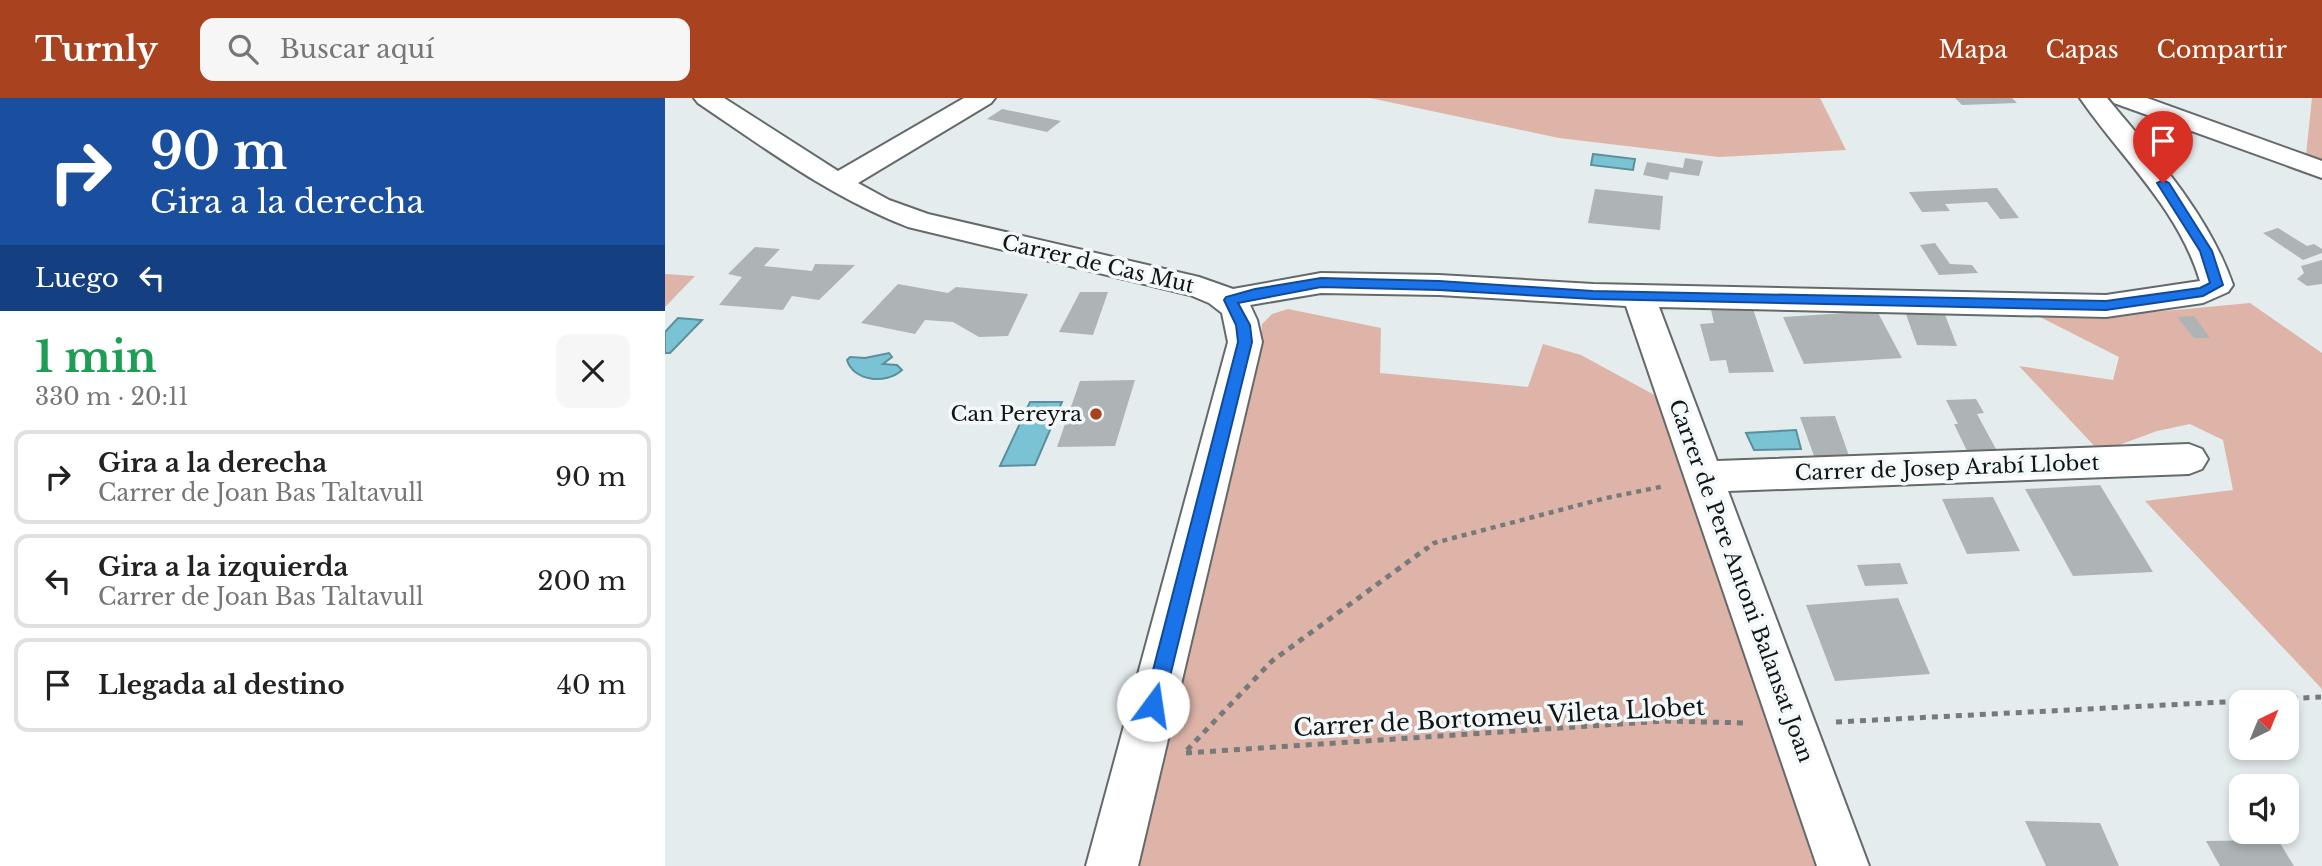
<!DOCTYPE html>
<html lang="es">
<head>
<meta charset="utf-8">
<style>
	body { margin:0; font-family:"Libre Baskerville",serif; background:#f6f6f6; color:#222; height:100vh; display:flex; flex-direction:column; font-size:26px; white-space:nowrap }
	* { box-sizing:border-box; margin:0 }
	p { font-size:23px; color:#767676 }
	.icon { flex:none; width:38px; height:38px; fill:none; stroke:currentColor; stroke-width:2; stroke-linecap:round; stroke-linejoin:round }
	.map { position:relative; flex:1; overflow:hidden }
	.sheet { display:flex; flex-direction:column; background:#fff; width:665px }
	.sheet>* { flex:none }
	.top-card { background:#1a4fa0; color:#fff; overflow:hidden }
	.needle { width:46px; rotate:43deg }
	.controls { position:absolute; left:1564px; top:592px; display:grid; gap:14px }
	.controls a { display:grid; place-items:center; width:70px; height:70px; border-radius:14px; background:#fff; box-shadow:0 4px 10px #0003; font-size:35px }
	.pin { position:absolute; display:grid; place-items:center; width:60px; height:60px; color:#fff; margin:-72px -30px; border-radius:50% 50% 50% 0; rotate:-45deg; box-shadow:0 0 7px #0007 }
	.pin .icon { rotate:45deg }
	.me { position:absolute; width:77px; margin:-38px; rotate:14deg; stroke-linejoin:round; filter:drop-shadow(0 0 5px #0008) }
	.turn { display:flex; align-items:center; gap:24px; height:147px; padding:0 35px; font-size:32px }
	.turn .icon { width:91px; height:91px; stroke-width:2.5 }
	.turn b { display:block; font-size:49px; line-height:60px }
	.then { display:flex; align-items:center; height:66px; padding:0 35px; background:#0003; gap:14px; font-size:26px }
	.round { display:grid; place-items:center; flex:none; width:74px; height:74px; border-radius:14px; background:#f6f6f6 }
	.summary { display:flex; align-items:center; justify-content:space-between; height:119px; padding:0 35px }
	h1 { font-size:42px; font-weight:800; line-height:52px; color:#1e9e55 }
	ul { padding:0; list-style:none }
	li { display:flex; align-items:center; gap:21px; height:94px; margin:0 14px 10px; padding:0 21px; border:4px solid #e0e0e0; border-radius:14px }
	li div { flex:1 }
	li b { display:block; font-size:26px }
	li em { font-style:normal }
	header { display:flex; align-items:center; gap:42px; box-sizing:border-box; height:98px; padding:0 35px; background:#a9421e; color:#fff }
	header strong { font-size:33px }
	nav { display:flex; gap:38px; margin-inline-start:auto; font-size:24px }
	.search { width:490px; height:63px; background:#f6f6f6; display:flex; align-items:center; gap:18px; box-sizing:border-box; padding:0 24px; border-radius:14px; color:#767676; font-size:26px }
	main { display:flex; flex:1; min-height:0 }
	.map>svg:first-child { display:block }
	.green { fill:#ddb4a7 }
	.water { fill:#79c3d5; stroke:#5a8f9b; stroke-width:2 }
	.building { fill:#aeb4b6 }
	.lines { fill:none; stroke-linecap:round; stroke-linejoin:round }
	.minor-casing { stroke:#646a6b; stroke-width:4 }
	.path-far1 { stroke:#767a7b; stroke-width:4.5; stroke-dasharray:5 5; stroke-linecap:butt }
	.path { stroke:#767a7b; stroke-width:5; stroke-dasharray:6 6; stroke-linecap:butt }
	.minor { fill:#fff; fill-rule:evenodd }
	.route { fill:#1a73e8; stroke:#114b97; stroke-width:2 }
	.poi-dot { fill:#a9421e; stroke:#f3f9fb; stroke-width:2.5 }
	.labels { text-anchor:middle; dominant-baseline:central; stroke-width:7; stroke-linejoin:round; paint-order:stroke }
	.street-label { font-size:21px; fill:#131515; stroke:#f3f9fb }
	.poi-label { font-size:21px; fill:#131515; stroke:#f3f9fb; text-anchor:end }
	.near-street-label { font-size:24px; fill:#131515; stroke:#f3f9fb }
</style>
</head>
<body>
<header>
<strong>Turnly</strong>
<div class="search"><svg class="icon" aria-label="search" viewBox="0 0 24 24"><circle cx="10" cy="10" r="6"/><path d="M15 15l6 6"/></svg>Buscar aquí</div>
<nav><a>Mapa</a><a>Capas</a><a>Compartir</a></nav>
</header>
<main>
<section class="sheet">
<div class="top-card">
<div class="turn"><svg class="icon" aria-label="right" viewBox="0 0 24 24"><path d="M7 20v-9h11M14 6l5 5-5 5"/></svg><div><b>90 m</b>Gira a la derecha</div></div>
<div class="then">Luego<svg class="icon" aria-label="left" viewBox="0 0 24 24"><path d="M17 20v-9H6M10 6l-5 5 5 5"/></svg></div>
</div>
<div class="summary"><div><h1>1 min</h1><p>330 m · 20:11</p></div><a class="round"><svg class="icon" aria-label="close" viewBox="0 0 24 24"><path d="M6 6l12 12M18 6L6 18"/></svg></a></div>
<ul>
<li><svg class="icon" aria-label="right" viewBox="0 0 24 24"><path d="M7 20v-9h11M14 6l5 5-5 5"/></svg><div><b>Gira a la derecha</b><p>Carrer de Joan Bas Taltavull</p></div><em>90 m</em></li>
<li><svg class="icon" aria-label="left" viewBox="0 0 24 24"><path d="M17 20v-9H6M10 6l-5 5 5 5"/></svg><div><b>Gira a la izquierda</b><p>Carrer de Joan Bas Taltavull</p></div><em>200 m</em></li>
<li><svg class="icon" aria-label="arrive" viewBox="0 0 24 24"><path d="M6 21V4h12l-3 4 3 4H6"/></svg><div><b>Llegada al destino</b></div><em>40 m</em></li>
</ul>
</section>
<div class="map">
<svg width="1657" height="768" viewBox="0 0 1657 768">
	<rect width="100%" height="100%" fill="#e5eced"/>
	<g class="green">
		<path d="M 705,0 L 1155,0 L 1181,52 L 1054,59 L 894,40 Z"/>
		<path d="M 1647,0 L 1657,0 L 1657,63 L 1641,57 Z"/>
		<path d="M 0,176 L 30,178 L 0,209 Z"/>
		<path d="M 1585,205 L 1657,255 L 1657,591 L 1480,403 L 1568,392 L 1558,342 L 1525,326 L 1492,333 L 1435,354 L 1354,268 L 1448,282 L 1454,259 L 1365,214 L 1457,217 Z"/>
		<path d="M 623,211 L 716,230 L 715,275 L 863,289 L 878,246 L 916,257 L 995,300 L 1150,768 L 471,768 L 595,258 L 597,226 L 607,216 Z"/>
	</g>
	<g class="water">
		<path d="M 928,56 L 970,61 L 968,72 L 926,67 Z"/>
		<path d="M 13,220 L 37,222 L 5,255 L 0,255 L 0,234 Z"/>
		<path d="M 224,255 L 227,259 L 218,266 L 232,267 L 237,272 C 221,287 188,283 182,262 L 185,259 L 200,260 Z"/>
		<path d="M 365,304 L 397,304 L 370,367 L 335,368 Z"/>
		<path d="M 1131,332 L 1136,351 L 1089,352 L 1081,335 Z"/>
	</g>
	<g class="building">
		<path d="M 1290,0 L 1347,0 L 1352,5 L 1297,7 Z"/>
		<path d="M 337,11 L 396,23 L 382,34 L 322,21 Z"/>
		<path d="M 1020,60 L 1038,63 L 1034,78 L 1005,74 L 1003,82 L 978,77 L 982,64 L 1018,70 Z"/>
		<path d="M 1332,90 L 1354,120 L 1335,121 L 1322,104 L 1280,106 L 1285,113 L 1257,114 L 1244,94 Z"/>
		<path d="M 930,91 L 998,98 L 995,132 L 923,125 Z"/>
		<path d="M 1613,130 L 1642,148 L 1649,146 L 1657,151 L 1657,155 L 1638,162 L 1598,135 Z"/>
		<path d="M 1270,145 L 1285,166 L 1307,167 L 1313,175 L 1274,177 L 1255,147 Z"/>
		<path d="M 90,149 L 115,151 L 99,168 L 147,173 L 150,166 L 190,167 L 154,202 L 127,198 L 118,212 L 54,207 L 77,179 L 63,176 Z"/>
		<path d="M 1657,162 L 1657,186 L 1642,188 L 1632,181 L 1639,175 L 1636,168 Z"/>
		<path d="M 233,186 L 283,195 L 291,189 L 363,196 L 343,238 L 314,239 L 288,224 L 260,222 L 250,236 L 196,225 Z"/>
		<path d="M 415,194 L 443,194 L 428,237 L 394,234 Z"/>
		<path d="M 1238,208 L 1277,209 L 1292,248 L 1252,247 Z"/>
		<path d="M 1088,211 L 1109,274 L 1064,275 L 1061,262 L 1045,263 L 1035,226 L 1049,225 L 1046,212 Z"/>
		<path d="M 1212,213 L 1237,260 L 1139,266 L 1118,219 Z"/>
		<path d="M 1529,218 L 1545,240 L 1529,240 L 1512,219 Z"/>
		<path d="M 470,282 L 450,348 L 392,349 L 415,283 Z"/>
		<path d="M 1311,301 L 1319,315 L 1312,316 L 1332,353 L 1303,355 L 1289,326 L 1293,326 L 1281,302 Z"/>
		<path d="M 1170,318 L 1184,358 L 1149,358 L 1135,319 Z"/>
		<path d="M 1435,387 L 1488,474 L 1408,478 L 1360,391 Z"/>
		<path d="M 1328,399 L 1355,453 L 1302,456 L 1277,401 Z"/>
		<path d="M 1235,465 L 1243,486 L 1200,488 L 1192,467 Z"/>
		<path d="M 1233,500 L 1265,576 L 1170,583 L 1141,507 Z"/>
		<path d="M 1360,723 L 1435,725 L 1454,768 L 1381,768 Z"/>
		<path d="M 1613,742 L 1629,768 L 1555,768 L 1541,743 Z"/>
	</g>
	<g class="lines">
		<defs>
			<g id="minor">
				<path d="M 29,0 L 59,0 L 173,73 L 299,0 L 330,0 L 326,5 L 193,85 L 224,102 L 263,116 L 534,179 L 568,191 L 656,175 L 774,177 L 928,186 L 1441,197 L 1535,183 C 1513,110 1457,61 1415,0 L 1442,0 C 1490,58 1543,115 1568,187 L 1563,194 L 1538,205 L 1441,219 L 994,209 L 1052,363 L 1524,346 L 1537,351 L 1543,361 L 1537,371 L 1524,376 L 1063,393 L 1204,768 L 1152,768 L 961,208 L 774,197 L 656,195 L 585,207 L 592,222 L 597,244 L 473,768 L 421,768 L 563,244 L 557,215 L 544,205 L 525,197 L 243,129 C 167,100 101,51 33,5 Z"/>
				<path d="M 1445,0 L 1482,0 L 1657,63 L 1657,80 L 1449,5 Z"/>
			</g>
		</defs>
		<use href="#minor" class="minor-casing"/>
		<path class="path-far1" d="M 760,452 L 769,445 L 941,400 L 1000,388"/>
		<g class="path">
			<path d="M 1171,624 L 1656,599"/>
			<path d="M 522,652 L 607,563 L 762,450"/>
			<path d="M 521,655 L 1000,623 L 1082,625"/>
		</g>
		<use href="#minor" class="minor"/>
	</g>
	<path class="route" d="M 1498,82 L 1504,85 L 1547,153 L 1558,187 L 1538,198 L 1441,212 L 928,201 L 774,192 L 656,189 L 573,205 L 585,227 L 587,244 L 498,607 L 495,613 L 488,616 L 482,613 L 479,607 L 573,244 L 571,227 L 559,202 L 561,199 L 590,191 L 656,180 L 774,183 L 928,193 L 1441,203 L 1535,190 L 1545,185 L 1535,153 L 1492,85 Z"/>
	<circle class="poi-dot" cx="431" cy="316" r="7"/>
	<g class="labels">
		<g class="street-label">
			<text transform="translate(433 166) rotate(13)">Carrer de Cas Mut</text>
			<text transform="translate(1282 370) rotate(-2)">Carrer de Josep Arabí Llobet</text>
			<text transform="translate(1076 483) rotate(70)">Carrer de Pere Antoni Balansat Joan</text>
		</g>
		<g class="poi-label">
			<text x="417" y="316">Can Pereyra</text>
		</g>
		<g class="near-street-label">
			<text transform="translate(834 619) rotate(-3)">Carrer de Bortomeu Vileta Llobet</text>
		</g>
	</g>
</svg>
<div class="controls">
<a><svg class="needle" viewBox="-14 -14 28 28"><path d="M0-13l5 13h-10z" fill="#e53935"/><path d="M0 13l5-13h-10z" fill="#767676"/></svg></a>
<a><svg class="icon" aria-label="sound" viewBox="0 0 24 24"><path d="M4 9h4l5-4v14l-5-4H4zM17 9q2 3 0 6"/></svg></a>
</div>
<div class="pin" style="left:1498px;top:85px;background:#d93025"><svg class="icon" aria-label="arrive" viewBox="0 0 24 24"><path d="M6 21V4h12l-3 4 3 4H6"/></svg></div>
<svg class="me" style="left:488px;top:607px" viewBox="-20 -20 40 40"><circle r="19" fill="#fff"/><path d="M0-13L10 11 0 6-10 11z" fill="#1a73e8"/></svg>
</div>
</main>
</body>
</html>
